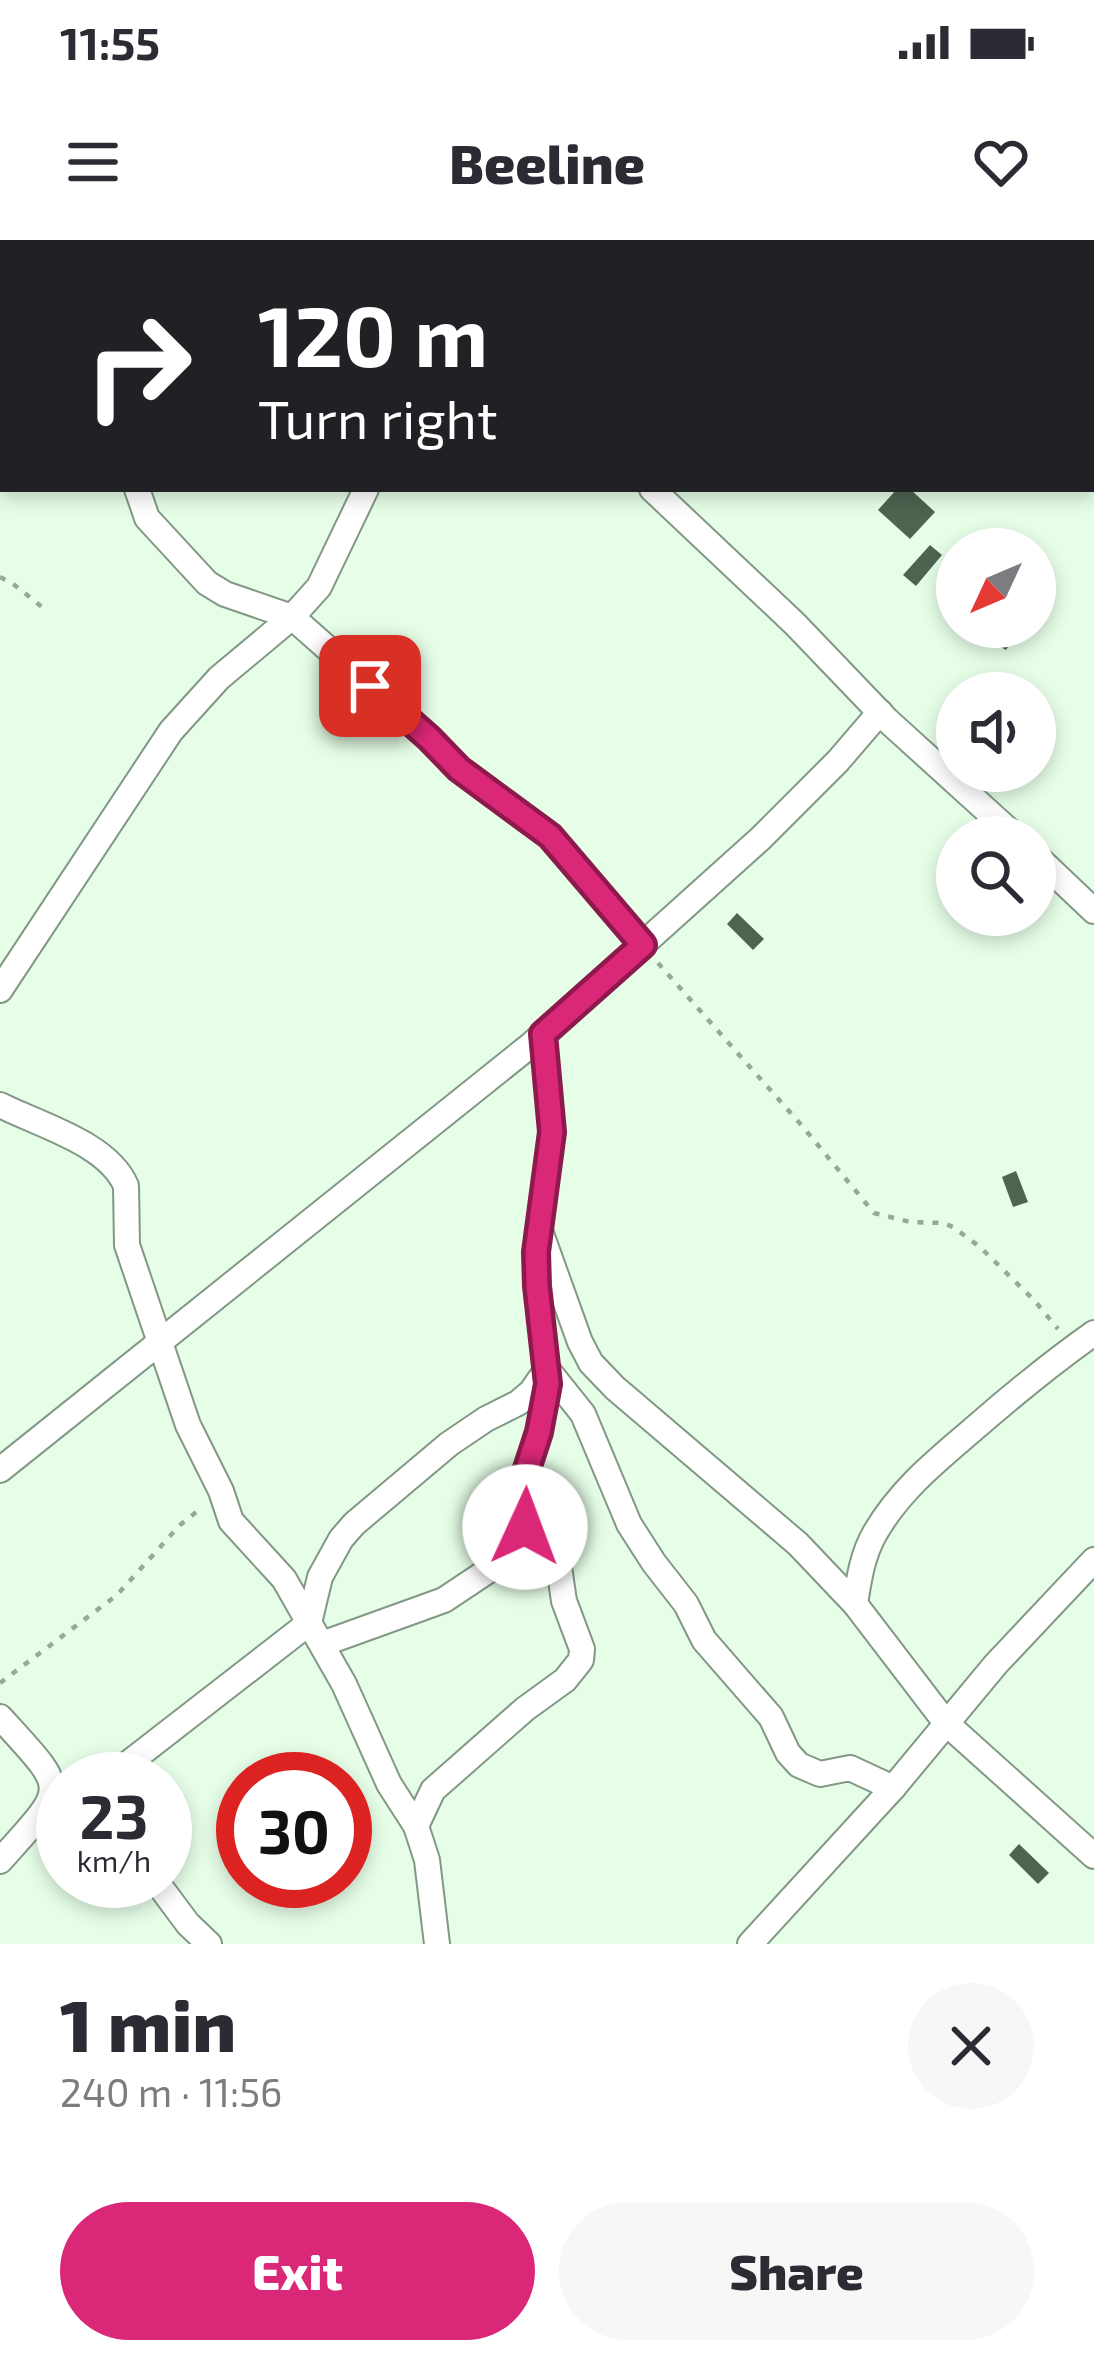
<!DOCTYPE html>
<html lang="en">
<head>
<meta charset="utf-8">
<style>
	body { margin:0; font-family:"Exo 2",sans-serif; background:#f7f7f7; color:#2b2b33; height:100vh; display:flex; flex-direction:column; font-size:45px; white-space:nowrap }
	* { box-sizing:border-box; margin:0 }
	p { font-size:39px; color:#7c7c81 }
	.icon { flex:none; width:66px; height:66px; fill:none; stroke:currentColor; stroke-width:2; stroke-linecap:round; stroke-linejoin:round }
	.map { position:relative; height:1704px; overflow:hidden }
	.side { display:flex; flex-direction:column; background:#fff; flex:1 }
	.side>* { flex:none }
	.guide { position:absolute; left:0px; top:0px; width:1095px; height:252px; box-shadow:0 6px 18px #0003; background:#202124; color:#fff; overflow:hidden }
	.needle { width:78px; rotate:226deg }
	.controls { position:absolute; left:936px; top:288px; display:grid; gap:24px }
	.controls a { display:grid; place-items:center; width:120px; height:120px; border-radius:50%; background:#fff; box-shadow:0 6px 18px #0003; font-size:60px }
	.speed { position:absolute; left:36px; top:1512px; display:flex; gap:24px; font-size:60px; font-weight:700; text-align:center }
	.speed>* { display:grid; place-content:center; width:156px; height:156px; border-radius:50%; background:#fff; box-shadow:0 6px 18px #0003; line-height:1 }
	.speed small { font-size:30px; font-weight:400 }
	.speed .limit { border:18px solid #d22; background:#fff; color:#111 }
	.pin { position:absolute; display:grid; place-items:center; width:102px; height:102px; color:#fff; margin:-51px; border-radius:24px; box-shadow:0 6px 18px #0006 }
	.me { position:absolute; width:132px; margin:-66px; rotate:2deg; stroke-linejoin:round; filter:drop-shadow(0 0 9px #0008) }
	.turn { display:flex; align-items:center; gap:42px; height:252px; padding:0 60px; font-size:54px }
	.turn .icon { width:156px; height:156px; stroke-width:2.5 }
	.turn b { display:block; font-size:84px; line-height:102px }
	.round { display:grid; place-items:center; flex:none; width:126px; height:126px; border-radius:63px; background:#f7f7f7 }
	.summary { display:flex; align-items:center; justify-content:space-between; height:204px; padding:0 60px }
	h1 { font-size:72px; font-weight:800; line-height:90px }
	.action { display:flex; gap:24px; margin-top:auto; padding:24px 60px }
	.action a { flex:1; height:138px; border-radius:72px; background:#db2777; color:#fff; font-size:48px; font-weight:800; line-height:138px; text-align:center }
	.action a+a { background:#f7f7f7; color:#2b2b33 }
	.status { display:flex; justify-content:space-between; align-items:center; height:84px; padding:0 60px; background:#fff; direction:ltr }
	.status svg { height:33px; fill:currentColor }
	header { display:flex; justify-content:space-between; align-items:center; height:156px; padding:0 60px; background:#fff; font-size:54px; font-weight:800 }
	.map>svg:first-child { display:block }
	.building { fill:#4e6350 }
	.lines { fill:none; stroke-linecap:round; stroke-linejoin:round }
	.street-casing { stroke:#829885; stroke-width:28 }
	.path { stroke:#96a898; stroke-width:4.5; stroke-dasharray:6 9; stroke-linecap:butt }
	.street { stroke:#fff; stroke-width:24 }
	.route-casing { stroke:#8e194d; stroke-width:30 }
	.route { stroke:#db2777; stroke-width:21 }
</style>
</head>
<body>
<div class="status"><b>11:55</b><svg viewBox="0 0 49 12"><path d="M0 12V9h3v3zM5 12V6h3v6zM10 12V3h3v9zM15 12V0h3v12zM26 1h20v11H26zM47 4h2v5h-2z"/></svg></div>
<header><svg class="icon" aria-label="menu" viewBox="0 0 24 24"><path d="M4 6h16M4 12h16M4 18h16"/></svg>Beeline<svg class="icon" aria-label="heart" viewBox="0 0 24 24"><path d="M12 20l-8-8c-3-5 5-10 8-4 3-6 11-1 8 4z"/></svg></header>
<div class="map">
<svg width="1094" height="1704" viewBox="0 0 1094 1704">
	<rect width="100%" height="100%" fill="#e6fee8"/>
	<g class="building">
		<path d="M 897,249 L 910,249 L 935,272 L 910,299 L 878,270 Z"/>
		<path d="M 930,305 L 942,315 L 916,346 L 903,335 Z"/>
		<path d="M 997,387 L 1020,387 L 1006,410 L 989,400 Z"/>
		<path d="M 737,673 L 764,699 L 753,710 L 727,684 Z"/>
		<path d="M 1016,931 L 1028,962 L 1013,967 L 1002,937 Z"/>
		<path d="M 1019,1604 L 1049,1633 L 1038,1644 L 1009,1615 Z"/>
	</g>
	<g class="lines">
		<defs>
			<g id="street">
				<path d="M 362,0 L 365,3"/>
				<path d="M 0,54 L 3,58"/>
				<path d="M 137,249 L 147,278 L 207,343 L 225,354 L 292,377 L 429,498 L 459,529 L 550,596 L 643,705"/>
				<path d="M 652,249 L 795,384 L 887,480 L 1016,597"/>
				<path d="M 1035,615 L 1094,671"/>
				<path d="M 0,750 L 171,491 L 219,438 L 292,377 L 319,347 L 366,249"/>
				<path d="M 0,865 C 39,885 108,903 126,946 L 127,1005 L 188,1185 L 221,1251 L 231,1281 L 284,1339 L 344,1444 L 389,1544 L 416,1586 L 427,1620 L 437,1704"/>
				<path d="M 539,988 L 580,1102 L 591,1123 L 615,1148 L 798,1304 L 855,1364 L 946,1483 L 1094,1616"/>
				<path d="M 0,1230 L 532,804 L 760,599 L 838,521 L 880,472"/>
				<path d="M 855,1364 C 859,1339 862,1316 875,1293 C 901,1248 939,1219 977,1186 C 1015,1153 1053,1122 1094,1093"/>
				<path d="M 322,1404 L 444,1360 L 498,1324 L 519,1305 L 526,1276 L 523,1241 L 539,1192 L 548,1144 L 537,1045 L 536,1012 L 552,892 L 543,794"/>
				<path d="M 0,1477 C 69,1553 69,1544 0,1621"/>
				<path d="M 108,1539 L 309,1383 L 320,1337 L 341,1299 L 354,1284 L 449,1204 L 486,1179 L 518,1163 L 531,1152 L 547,1129 L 583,1174 L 629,1284 L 654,1323 L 686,1364 L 704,1400 L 771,1477 L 788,1513 L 799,1525 L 820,1534 L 850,1528 L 893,1548"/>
				<path d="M 416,1586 L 433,1550 L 525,1469 L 565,1440 L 581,1420 L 582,1409 L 564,1361 L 559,1327"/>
				<path d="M 156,1641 L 188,1684 L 209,1704"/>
				<path d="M 750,1704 L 893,1548 L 996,1424 L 1094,1320"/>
			</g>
		</defs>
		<use href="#street" class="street-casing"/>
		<g class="path">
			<path d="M 0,211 L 3,210"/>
			<path d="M 0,337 L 12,343 L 47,371"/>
			<path d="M 658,723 L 803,887 L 874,973 L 910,982 L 943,983 L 953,987 L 980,1007 L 1034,1060 L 1058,1089"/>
			<path d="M 0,1443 L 117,1355 L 180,1285 L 199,1270"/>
		</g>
		<use href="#street" class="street"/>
	</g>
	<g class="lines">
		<defs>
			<path id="route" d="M 370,446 L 429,498 L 459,529 L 550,596 L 643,705 L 543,794 L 552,892 L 536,1012 L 537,1046 L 548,1144 L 539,1192 L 523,1241 L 525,1287"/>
		</defs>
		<use href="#route" class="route-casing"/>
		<use href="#route" class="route"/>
	</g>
</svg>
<div class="controls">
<a><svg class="needle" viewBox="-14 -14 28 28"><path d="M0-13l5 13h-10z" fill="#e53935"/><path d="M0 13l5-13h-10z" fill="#7c7c81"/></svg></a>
<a><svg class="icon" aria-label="sound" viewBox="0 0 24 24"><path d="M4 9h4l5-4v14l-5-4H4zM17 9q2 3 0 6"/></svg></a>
<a><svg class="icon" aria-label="search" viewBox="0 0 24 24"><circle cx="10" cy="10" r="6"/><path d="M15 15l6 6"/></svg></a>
</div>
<div class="speed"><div>23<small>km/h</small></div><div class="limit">30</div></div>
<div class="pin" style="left:370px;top:446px;background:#d93025"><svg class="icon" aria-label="arrive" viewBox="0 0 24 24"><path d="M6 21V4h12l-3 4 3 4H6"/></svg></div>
<svg class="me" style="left:525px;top:1287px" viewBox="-20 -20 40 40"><circle r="19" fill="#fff"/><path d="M0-13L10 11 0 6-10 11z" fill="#db2777"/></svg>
<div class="guide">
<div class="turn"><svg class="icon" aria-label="right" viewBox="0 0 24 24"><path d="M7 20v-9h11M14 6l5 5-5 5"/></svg><div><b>120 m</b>Turn right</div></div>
</div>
</div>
<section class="side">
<div class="summary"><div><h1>1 min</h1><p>240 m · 11:56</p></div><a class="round"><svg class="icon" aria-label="close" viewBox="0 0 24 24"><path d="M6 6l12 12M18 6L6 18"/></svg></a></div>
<div class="action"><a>Exit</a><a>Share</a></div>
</section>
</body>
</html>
